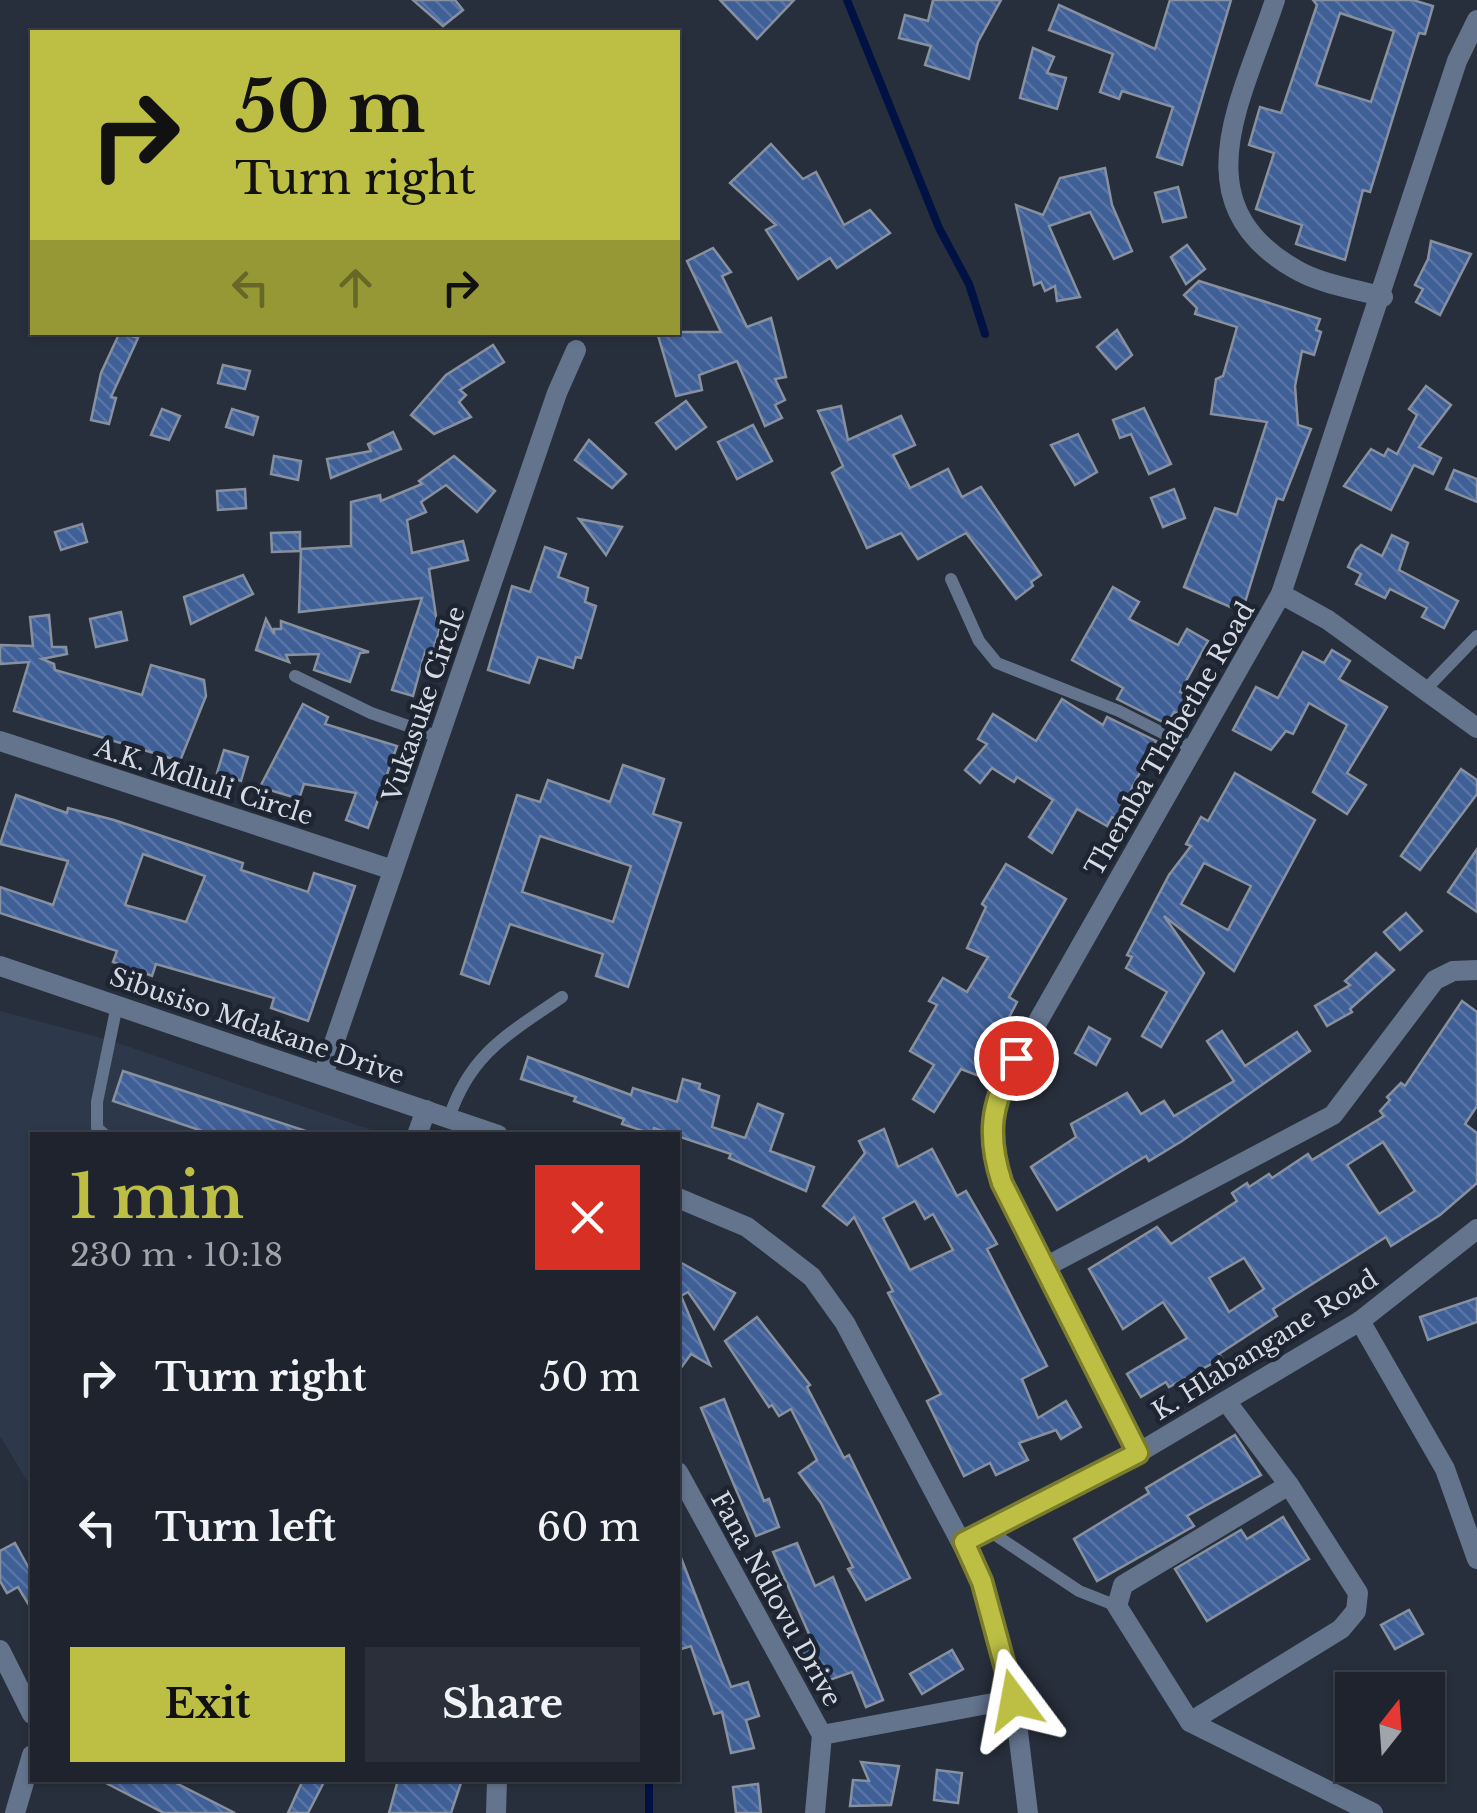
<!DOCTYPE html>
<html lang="en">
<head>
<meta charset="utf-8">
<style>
	body { margin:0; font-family:"Libre Baskerville",serif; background:#2b2f39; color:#f1f3f6; height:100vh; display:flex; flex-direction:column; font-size:38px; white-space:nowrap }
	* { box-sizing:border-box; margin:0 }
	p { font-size:32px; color:#a1a4aa }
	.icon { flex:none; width:55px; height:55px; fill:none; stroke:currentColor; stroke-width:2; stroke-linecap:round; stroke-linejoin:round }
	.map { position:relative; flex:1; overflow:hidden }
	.drawer { position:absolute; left:30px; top:1132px; width:650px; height:650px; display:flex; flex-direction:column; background:#1e232d; border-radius:0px; box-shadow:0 2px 8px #0004,0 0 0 2px #3c4049 }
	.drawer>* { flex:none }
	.banner { position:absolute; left:30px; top:30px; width:650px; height:305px; border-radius:0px; box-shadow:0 2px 8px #0004,0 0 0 2px #3c4049; background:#bcbf44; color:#111; overflow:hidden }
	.needle { width:65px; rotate:17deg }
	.fabs { position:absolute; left:1335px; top:1672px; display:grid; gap:20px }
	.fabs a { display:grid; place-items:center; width:110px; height:110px; border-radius:0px; background:#1e232d; box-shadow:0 2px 8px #0004,0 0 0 2px #3c4049; font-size:50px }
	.pin { position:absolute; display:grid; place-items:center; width:85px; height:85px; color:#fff; margin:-42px; border:5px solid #fff; border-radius:50%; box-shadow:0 2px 10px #0007 }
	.me { position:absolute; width:110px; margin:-55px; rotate:347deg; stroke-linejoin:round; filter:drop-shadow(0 0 8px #0008) }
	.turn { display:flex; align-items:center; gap:35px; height:210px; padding:0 40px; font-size:45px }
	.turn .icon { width:130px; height:130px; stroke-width:2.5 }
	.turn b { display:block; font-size:70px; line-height:85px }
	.lanes { display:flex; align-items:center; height:95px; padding:0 40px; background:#0003; justify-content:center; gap:50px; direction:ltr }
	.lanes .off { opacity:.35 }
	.round { display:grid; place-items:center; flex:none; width:105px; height:105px; border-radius:0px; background:#2b2f39 }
	.headline { display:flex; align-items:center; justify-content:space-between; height:170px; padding:0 40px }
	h1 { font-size:60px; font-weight:700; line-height:75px; color:#bcbf44 }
	.primary-button { display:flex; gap:20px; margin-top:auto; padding:20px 40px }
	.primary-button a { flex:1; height:115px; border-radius:0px; background:#bcbf44; color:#111; font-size:40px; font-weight:700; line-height:115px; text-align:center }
	.primary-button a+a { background:#2b2f39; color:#f1f3f6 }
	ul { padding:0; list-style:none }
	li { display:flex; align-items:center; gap:30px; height:150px; padding:0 40px }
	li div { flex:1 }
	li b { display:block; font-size:38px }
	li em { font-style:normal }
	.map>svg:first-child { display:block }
	.built { fill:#2d384a }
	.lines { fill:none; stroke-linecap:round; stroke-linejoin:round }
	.stream { stroke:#001243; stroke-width:8 }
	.building { fill:url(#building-back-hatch); stroke:#87909f; stroke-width:2.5; fill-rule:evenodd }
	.service { stroke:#64748d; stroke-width:12 }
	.minor { stroke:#64748d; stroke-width:20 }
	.tertiary { stroke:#64748d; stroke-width:20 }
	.route-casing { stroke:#7a7c2c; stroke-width:25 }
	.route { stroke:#bcbf44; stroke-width:18 }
	.labels { text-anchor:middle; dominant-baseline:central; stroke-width:9; stroke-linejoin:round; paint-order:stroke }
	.street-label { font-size:25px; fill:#d6dbe3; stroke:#1e2532 }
</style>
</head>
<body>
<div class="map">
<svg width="1477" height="1813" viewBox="0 0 1477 1813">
	<defs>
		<pattern id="building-back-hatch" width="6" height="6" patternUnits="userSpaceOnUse" patternTransform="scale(2.5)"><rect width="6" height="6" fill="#3f5f97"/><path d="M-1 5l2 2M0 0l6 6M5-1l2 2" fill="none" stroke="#5a75a5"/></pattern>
	</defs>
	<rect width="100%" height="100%" fill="#282f3c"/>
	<path class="built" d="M 0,1011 L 109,1040 L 386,1135 L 32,1135 L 32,1489 L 0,1436 Z"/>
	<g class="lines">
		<g class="stream">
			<path d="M 847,0 L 939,228 L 969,284 L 985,334"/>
			<path d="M 649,1780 L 649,1813"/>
		</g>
	</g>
	<g class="building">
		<path d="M 413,0 L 455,0 L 463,10 L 443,26 Z"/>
		<path d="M 720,0 L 794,0 L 757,39 Z"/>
		<path d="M 933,0 L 1001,0 L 978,42 L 969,79 L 925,65 L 931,46 L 899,38 L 905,15 L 928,21 Z"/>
		<path d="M 1170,0 L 1231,0 L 1182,165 L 1157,157 L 1173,107 L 1122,91 L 1119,99 L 1100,92 L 1113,54 L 1049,30 L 1059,5 L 1155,49 Z"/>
		<path d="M 1313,0 L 1413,0 L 1433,6 L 1425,34 L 1419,33 L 1370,192 L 1363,190 L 1345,260 L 1296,244 L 1302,225 L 1256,209 L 1274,153 L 1249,145 L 1260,107 L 1281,113 L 1317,5 ZM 1340,13 L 1394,31 L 1371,102 L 1316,85 Z"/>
		<path d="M 1033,48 L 1054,57 L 1047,73 L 1066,78 L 1057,109 L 1020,98 Z"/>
		<path d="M 771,144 L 803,179 L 816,172 L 844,225 L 870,210 L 890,233 L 837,268 L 830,258 L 798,279 L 766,230 L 776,225 L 730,183 Z"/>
		<path d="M 1105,168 L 1112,205 L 1132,251 L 1114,259 L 1090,212 L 1049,226 L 1080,297 L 1057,301 L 1055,286 L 1045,291 L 1041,282 L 1034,285 L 1016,205 L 1043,215 L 1060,178 Z"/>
		<path d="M 1178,187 L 1186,217 L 1163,222 L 1155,193 Z"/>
		<path d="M 1431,241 L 1471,254 L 1440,315 L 1416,302 L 1423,289 L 1415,285 L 1428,259 Z"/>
		<path d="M 1187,245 L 1205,269 L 1186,284 L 1171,257 Z"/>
		<path d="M 713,248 L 731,272 L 722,276 L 747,327 L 771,318 L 786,377 L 775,379 L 785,400 L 775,405 L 782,418 L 765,426 L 737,361 L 699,375 L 702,390 L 676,396 L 657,332 L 721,332 L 687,261 Z"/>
		<path d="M 1199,281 L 1320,319 L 1316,330 L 1321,332 L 1314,355 L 1302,351 L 1295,386 L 1298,425 L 1311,429 L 1283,500 L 1277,498 L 1242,612 L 1184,587 L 1215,508 L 1237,515 L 1267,422 L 1211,414 L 1216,379 L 1223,376 L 1237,327 L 1195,314 L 1197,308 L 1184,295 Z"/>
		<path d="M 1117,330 L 1132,355 L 1116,369 L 1097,347 Z"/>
		<path d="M 120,332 L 138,338 L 111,397 L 116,398 L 109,424 L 91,420 L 101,373 Z"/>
		<path d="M 493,345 L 504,362 L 460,390 L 466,395 L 459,402 L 471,417 L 434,434 L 411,415 L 446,375 Z"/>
		<path d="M 223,365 L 250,371 L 245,389 L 218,383 Z"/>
		<path d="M 1426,386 L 1451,405 L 1419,447 L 1441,458 L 1433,474 L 1414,465 L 1391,510 L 1344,486 L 1371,449 L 1384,456 L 1388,449 L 1397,454 L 1417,415 L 1409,409 Z"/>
		<path d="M 686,401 L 706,427 L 676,449 L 656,423 Z"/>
		<path d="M 841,406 L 848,440 L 901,416 L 915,445 L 893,455 L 910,488 L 948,469 L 962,497 L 981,487 L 1041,575 L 1031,582 L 1033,586 L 1016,599 L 966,533 L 918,559 L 901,533 L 867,548 L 832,473 L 843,466 L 818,411 Z"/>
		<path d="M 1144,408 L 1171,464 L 1149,474 L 1131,434 L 1120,438 L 1113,420 Z"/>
		<path d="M 162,409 L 180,416 L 169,440 L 151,435 Z"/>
		<path d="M 232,409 L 258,417 L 253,435 L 226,427 Z"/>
		<path d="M 753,425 L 772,461 L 737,479 L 718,442 Z"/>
		<path d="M 393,432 L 401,449 L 331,478 L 327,459 L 371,451 L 368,444 Z"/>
		<path d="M 1078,434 L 1097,472 L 1075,485 L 1051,445 Z"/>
		<path d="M 589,440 L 626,474 L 612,488 L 575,460 Z"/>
		<path d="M 274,456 L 301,461 L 298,480 L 271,474 Z"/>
		<path d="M 454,456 L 495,491 L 477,512 L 446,485 L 421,502 L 426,512 L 407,520 L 412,553 L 463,541 L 468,560 L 429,569 L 437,623 L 441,624 L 432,654 L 425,652 L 413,696 L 392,690 L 422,598 L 299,612 L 301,549 L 351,546 L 351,502 L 380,495 L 381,501 L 422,484 L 419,481 Z"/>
		<path d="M 1454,470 L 1477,479 L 1477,502 L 1446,489 Z"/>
		<path d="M 245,489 L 246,508 L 218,510 L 217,491 Z"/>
		<path d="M 1174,489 L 1185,518 L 1163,527 L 1151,498 Z"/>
		<path d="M 579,519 L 622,527 L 606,555 Z"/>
		<path d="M 82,524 L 87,542 L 61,550 L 55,532 Z"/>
		<path d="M 300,532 L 300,551 L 272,552 L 271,533 Z"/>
		<path d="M 1392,535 L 1408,543 L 1399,570 L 1458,601 L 1444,628 L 1422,617 L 1427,608 L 1390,589 L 1385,598 L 1356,584 L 1361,574 L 1348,567 L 1356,550 L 1361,545 L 1382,556 Z"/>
		<path d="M 545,547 L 566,554 L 558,577 L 588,588 L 585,602 L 596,606 L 581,658 L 576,657 L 573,668 L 538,657 L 529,683 L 488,670 L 512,586 L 530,592 Z"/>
		<path d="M 243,575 L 253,594 L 191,624 L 184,597 Z"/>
		<path d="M 1113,587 L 1139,602 L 1129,619 L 1178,645 L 1187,629 L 1208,641 L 1180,692 L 1193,698 L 1183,716 L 1174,712 L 1167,724 L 1117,699 L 1123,688 L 1072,660 Z"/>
		<path d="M 121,612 L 127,640 L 96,647 L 90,619 Z"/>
		<path d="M 49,615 L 52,647 L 66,647 L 67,654 L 42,659 L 54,664 L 55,670 L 142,695 L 151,665 L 204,680 L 206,696 L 180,761 L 14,711 L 29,662 L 0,664 L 0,645 L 33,646 L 30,617 Z"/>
		<path d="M 266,619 L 274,634 L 274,629 L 281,629 L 281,621 L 369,652 L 360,653 L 350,682 L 314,670 L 319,654 L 286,655 L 289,662 L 256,650 Z"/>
		<path d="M 1332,650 L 1350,661 L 1339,679 L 1387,707 L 1347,773 L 1366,785 L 1347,814 L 1313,792 L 1347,725 L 1309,703 L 1293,734 L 1286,731 L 1271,750 L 1233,730 L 1256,687 L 1278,698 L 1303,652 L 1324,663 Z"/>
		<path d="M 1062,699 L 1103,725 L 1107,717 L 1156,741 L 1116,819 L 1112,817 L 1107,826 L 1077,809 L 1052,853 L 1029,837 L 1053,800 L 1017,777 L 1014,782 L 992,768 L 980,783 L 965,770 L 987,744 L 978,739 L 993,714 L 1036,741 Z"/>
		<path d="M 303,704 L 328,717 L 325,724 L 397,746 L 368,828 L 346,820 L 356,793 L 304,784 L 299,799 L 260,787 Z"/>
		<path d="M 224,750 L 248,757 L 241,781 L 217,773 Z"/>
		<path d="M 623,765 L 664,779 L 653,814 L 681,823 L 628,987 L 596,976 L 603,954 L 510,924 L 489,984 L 461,974 L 517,795 L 540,802 L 548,780 L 610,802 ZM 540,836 L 631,866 L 613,922 L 522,892 Z"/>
		<path d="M 1461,769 L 1477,780 L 1477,794 L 1420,870 L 1401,856 Z"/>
		<path d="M 1235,773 L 1315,820 L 1234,971 L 1164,916 L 1204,973 L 1161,1047 L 1142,1036 L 1167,992 L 1126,968 L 1132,957 L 1127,955 L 1169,875 L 1191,846 L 1186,844 L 1201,817 L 1208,821 ZM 1204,863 L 1251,886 L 1228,930 L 1181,904 Z"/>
		<path d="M 16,795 L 67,813 L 68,808 L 114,820 L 243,863 L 241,870 L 308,892 L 314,873 L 355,886 L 308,1021 L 271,1008 L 274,998 L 156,964 L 152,976 L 113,962 L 117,951 L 0,913 L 0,887 L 53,905 L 68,861 L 0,844 ZM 143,854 L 205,876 L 186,922 L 125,905 Z"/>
		<path d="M 1477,849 L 1477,912 L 1448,892 Z"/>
		<path d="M 1006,864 L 1066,899 L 1009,997 L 1017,1002 L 979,1076 L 961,1069 L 934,1112 L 913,1099 L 934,1065 L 910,1051 L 937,1005 L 929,1001 L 943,978 L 967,992 L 988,957 L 967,948 L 986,907 L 982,904 Z"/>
		<path d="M 1406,913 L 1422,931 L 1400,950 L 1384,932 Z"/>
		<path d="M 1376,953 L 1394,970 L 1350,1009 L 1352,1012 L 1327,1026 L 1315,1006 L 1350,985 L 1345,981 Z"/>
		<path d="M 1462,1001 L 1477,1012 L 1477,1106 L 1465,1124 L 1477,1133 L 1477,1183 L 1440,1215 L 1391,1246 L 1386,1237 L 1273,1309 L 1277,1316 L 1219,1354 L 1222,1358 L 1169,1387 L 1166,1382 L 1141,1397 L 1127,1374 L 1187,1338 L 1163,1302 L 1123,1329 L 1089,1269 L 1157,1227 L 1171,1244 L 1237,1201 L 1232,1193 L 1247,1183 L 1249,1187 L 1269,1174 L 1272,1178 L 1308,1154 L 1312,1160 L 1384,1116 L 1380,1111 L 1390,1100 L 1387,1097 L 1401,1083 L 1405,1086 ZM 1383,1142 L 1415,1191 L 1379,1214 L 1347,1165 ZM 1244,1258 L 1264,1289 L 1229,1312 L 1209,1278 Z"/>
		<path d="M 1089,1027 L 1110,1039 L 1096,1065 L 1075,1053 Z"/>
		<path d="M 1222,1031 L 1245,1066 L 1297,1032 L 1310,1051 L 1182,1141 L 1149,1161 L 1146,1156 L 1057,1210 L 1031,1167 L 1076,1137 L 1071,1124 L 1127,1093 L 1141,1114 L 1164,1101 L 1174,1116 L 1234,1081 L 1207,1041 Z"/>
		<path d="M 528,1057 L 631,1095 L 633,1088 L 677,1102 L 683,1079 L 700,1084 L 699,1089 L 719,1096 L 712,1127 L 745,1138 L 758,1104 L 783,1114 L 770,1151 L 814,1167 L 806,1191 L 729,1158 L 731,1154 L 654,1128 L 652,1134 L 622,1124 L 624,1119 L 574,1101 L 576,1097 L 521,1079 Z"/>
		<path d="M 123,1071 L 306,1131 L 305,1135 L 214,1135 L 113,1101 Z"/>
		<path d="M 884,1129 L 898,1167 L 932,1149 L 957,1196 L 966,1191 L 997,1244 L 987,1249 L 1047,1366 L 1022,1379 L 1038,1418 L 1066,1401 L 1081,1427 L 1061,1439 L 1056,1430 L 1019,1443 L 1028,1460 L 996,1475 L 990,1463 L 964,1476 L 927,1401 L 941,1394 L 888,1293 L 893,1291 L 854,1217 L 847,1225 L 823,1206 L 865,1153 L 859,1141 ZM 915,1201 L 925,1219 L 933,1214 L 953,1250 L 910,1270 L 883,1218 Z"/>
		<path d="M 678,1261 L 735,1293 L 714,1329 L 688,1292 L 681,1296 L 710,1365 L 691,1354 L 678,1372 Z"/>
		<path d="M 1477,1298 L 1477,1322 L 1428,1340 L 1420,1317 Z"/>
		<path d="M 757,1317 L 810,1385 L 807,1387 L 844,1458 L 849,1455 L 910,1578 L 866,1600 L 848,1569 L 853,1567 L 821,1503 L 799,1473 L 817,1460 L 791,1409 L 779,1416 L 772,1405 L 769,1407 L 725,1341 Z"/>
		<path d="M 724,1399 L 764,1501 L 769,1499 L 779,1527 L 756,1536 L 701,1408 Z"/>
		<path d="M 1235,1435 L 1261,1475 L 1187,1516 L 1194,1526 L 1097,1581 L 1074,1539 L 1149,1493 L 1146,1488 Z"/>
		<path d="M 1283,1517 L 1309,1559 L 1207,1621 L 1175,1569 L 1241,1530 L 1247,1539 Z"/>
		<path d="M 15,1543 L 32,1574 L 32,1610 L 18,1587 L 7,1593 L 0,1581 L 0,1551 Z"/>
		<path d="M 797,1543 L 815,1586 L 833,1577 L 883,1700 L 866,1707 L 852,1672 L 821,1683 L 814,1662 L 808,1665 L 801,1648 L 813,1643 L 773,1552 Z"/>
		<path d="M 678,1550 L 731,1687 L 748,1682 L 759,1716 L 746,1720 L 754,1748 L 731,1753 L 722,1712 L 714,1714 L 691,1646 L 678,1650 Z"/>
		<path d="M 1409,1610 L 1423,1634 L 1395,1649 L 1381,1625 Z"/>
		<path d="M 952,1650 L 963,1669 L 922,1694 L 910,1674 Z"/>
		<path d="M 861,1762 L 899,1766 L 891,1805 L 850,1806 L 853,1780 L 869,1781 Z"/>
		<path d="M 937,1770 L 962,1773 L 958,1803 L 934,1800 Z"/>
		<path d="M 100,1780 L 170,1780 L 235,1813 L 164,1813 Z"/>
		<path d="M 303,1780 L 325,1780 L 308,1813 L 288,1813 Z"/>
		<path d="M 398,1780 L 462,1780 L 451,1813 L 389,1813 Z"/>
		<path d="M 758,1784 L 761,1813 L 736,1813 L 733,1787 Z"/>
	</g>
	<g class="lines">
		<g class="service">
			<path d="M 951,579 L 979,641 L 997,663 L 1119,711 L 1194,749"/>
			<path d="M 295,676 L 371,713 L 439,737"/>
			<path d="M 1424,691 L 1477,636"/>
			<path d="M 449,1118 C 470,1054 508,1034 562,997"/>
			<path d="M 105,1135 L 97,1128 L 97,1102 L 117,1005"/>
			<path d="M 988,1530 L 1079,1591 L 1117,1606"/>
		</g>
		<g class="minor">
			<path d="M 1275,0 C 1243,98 1179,203 1295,269 C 1320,284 1355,289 1383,297"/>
			<path d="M 1281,594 L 1328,620 L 1477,728"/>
			<path d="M 0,741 L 393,870"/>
			<path d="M 323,1075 L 557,393 L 576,350"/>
			<path d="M 417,1135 L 426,1110"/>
			<path d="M 1045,1267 L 1333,1115 L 1435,980 L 1453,971 L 1477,970"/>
			<path d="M 1360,1321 L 1445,1469 L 1477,1559"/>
			<path d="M 1226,1401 L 1289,1485 L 1123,1585 L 1117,1606 L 1190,1722 L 1373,1813"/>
			<path d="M 1138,1453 L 1002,1183 C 991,1148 988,1123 1000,1088 L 1281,594 L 1457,61 L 1477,20"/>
			<path d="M 678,1472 L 822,1735 L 815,1813"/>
			<path d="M 964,1542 L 1138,1453 L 1360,1321 L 1477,1229"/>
			<path d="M 0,1650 L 32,1714"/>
			<path d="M 1190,1722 L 1341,1629 L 1356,1611 L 1358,1593 L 1289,1485"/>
			<path d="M 822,1735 L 1014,1699"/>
			<path d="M 15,1813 L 32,1755"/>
			<path d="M 496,1813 L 497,1780"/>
		</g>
		<g class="tertiary">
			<path d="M 0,966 L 498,1135"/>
			<path d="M 678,1198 L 747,1227 L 781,1253 L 812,1277 L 845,1323 L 982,1582 L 1014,1699 L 1028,1813"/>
		</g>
	</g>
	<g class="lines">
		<defs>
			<path id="route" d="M 1014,1700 L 982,1582 L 964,1542 L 1138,1453 L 1002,1183 C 986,1134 991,1103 1016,1058"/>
		</defs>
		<use href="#route" class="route-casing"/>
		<use href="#route" class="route"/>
	</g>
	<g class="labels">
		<g class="street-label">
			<text transform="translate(424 704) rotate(-71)">Vukasuke Circle</text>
			<text transform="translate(1170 739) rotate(-60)">Themba Thabethe Road</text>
			<text transform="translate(204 782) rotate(18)">A.K. Mdluli Circle</text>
			<text transform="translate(257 1026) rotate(19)">Sibusiso Mdakane Drive</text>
			<text transform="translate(1265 1345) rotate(-32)">K. Hlabangane Road</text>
			<text transform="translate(776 1599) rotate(61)">Fana Ndlovu Drive</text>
		</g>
	</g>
</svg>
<div class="fabs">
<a><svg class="needle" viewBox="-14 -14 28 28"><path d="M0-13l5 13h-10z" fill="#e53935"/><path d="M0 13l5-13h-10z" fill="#a1a4aa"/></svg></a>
</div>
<div class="pin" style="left:1016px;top:1058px;background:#d93025"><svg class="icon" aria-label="arrive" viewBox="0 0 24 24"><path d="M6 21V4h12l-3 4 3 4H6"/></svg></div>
<svg class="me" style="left:1014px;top:1700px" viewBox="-20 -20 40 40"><path d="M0-17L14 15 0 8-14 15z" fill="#bcbf44" stroke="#fff" stroke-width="4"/></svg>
<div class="banner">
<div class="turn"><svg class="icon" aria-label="right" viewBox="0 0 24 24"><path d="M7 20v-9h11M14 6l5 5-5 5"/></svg><div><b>50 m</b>Turn right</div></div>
<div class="lanes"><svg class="icon off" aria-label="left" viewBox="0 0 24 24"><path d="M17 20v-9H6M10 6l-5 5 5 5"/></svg><svg class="icon off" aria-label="ahead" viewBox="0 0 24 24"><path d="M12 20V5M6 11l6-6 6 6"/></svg><svg class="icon" aria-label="right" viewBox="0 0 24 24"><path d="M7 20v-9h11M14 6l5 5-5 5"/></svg></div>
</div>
<section class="drawer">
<div class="headline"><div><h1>1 min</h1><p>230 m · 10:18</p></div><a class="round" style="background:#d93025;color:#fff"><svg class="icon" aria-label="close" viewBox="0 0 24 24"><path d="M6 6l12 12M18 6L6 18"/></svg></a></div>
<ul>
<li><svg class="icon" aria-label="right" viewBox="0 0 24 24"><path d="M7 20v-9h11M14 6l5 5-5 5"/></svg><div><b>Turn right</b></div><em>50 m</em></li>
<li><svg class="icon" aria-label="left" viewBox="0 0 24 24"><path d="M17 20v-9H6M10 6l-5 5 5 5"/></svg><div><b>Turn left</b></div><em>60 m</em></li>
</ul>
<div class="primary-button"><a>Exit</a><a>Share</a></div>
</section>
</div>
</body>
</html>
